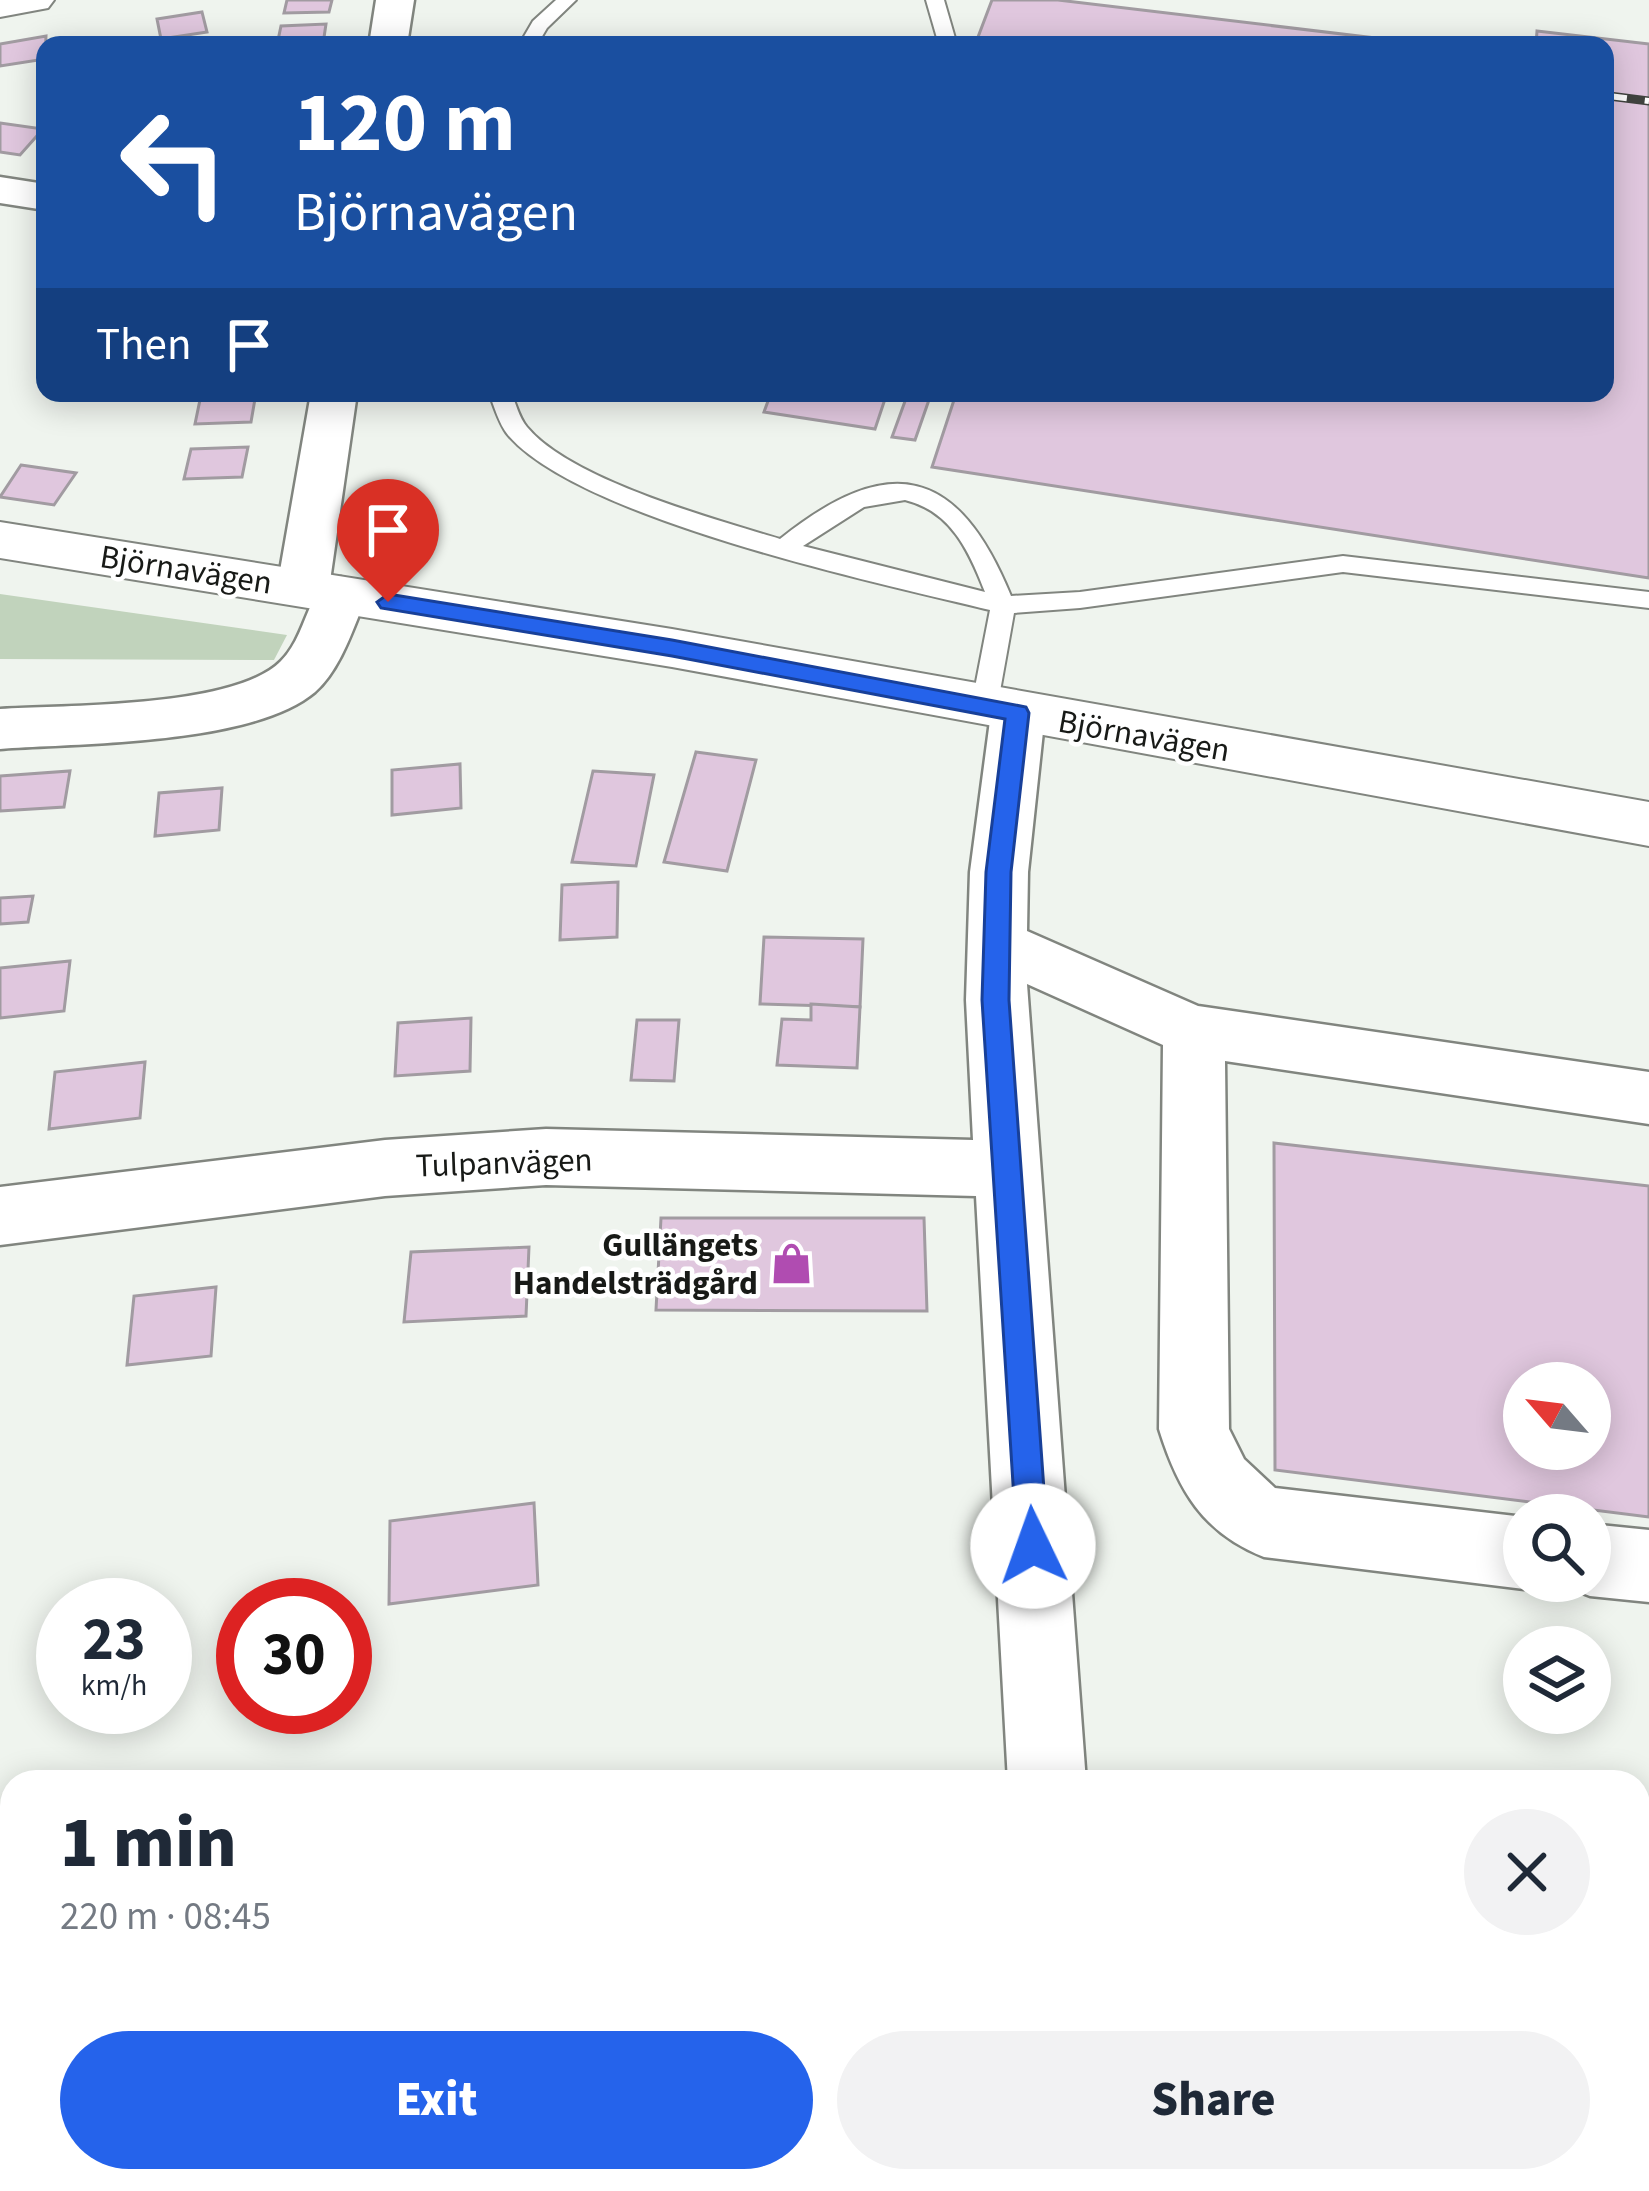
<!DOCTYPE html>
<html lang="en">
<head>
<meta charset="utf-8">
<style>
	body { margin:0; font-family:"Source Sans 3",sans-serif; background:#f2f2f3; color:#1f2937; height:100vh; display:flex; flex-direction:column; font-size:45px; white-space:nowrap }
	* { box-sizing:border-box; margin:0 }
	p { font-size:39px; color:#747a83 }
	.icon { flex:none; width:66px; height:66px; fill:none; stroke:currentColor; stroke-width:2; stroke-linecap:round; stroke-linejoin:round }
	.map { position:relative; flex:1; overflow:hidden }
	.details { position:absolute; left:0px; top:1770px; width:1650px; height:423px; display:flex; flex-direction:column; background:#fff; border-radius:36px 36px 0 0; box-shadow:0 6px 30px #0003 }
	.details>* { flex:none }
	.guide { position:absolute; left:36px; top:36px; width:1578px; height:366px; border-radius:24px; box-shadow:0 6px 30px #0003; background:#1a4fa0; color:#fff; overflow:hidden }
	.needle { width:78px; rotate:298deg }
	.fabs { position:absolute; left:1503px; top:1362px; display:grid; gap:24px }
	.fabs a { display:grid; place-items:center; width:108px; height:108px; border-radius:50%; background:#fff; box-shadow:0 6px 30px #0003; font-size:60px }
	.speed { position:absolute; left:36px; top:1578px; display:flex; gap:24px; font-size:60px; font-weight:700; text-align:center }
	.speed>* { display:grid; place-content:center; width:156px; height:156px; border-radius:50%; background:#fff; box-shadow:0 6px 30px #0003; line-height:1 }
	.speed small { font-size:30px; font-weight:400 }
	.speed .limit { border:18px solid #d22; background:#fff; color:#111 }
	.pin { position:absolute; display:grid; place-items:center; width:102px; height:102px; color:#fff; margin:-123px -51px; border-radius:50% 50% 50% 0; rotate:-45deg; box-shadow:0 0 12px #0007 }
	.pin .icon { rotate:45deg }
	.me { position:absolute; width:132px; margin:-66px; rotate:357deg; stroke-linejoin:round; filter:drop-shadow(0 0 9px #0008) }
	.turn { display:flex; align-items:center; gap:42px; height:252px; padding:0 60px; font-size:54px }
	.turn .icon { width:156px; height:156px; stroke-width:2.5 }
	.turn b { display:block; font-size:84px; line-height:102px }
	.then { display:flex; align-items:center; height:114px; padding:0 60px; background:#0003; gap:24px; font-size:45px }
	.round { display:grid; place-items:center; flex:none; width:126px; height:126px; border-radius:63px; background:#f2f2f3 }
	.head { display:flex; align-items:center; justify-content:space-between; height:204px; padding:0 60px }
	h1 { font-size:72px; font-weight:800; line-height:90px }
	.primary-button { display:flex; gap:24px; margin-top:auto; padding:24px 60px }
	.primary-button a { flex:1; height:138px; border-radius:72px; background:#2563eb; color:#fff; font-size:48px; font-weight:800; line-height:138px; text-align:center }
	.primary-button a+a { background:#f2f2f3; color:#1f2937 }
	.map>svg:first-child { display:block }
	.green { fill:#c1d3bc }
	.building { fill:#e0c7de; stroke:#a19ba1; stroke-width:3; fill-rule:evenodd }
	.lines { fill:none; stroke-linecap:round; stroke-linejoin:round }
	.lane-casing { stroke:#81857f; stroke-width:4 }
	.street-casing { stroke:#81857f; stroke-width:5 }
	.secondary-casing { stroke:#81857f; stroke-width:4 }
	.lane { fill:#fff; fill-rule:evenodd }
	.street { fill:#fff; fill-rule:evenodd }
	.secondary { fill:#fff; fill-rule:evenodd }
	.rail-casing { stroke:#40433f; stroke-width:9 }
	.rail { stroke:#fff; stroke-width:6; stroke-dasharray:18; stroke-linecap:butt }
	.route { fill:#2563eb; stroke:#184099; stroke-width:3 }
	.labels { text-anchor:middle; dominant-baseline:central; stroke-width:9; stroke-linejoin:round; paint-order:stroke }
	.street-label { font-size:33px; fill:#181a17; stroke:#fff }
	.poi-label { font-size:33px; font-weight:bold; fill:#181a17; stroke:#fff; text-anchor:end }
</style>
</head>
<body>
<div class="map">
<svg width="1649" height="2191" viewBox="0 0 1649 2191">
	<rect width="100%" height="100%" fill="#eff4ee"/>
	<path class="green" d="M 0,594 L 287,635 L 274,660 L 0,659 Z"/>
	<g class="building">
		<path d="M 287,0 L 332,0 L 329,12 L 284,13 Z"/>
		<path d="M 992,0 L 1058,0 L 1434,45 L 975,45 Z"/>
		<path d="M 202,12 L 207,32 L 161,39 L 157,19 Z"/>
		<path d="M 326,24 L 323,44 L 277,45 L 281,26 Z"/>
		<path d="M 1537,31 L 1649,44 L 1649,578 L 932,467 L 954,400 L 930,397 L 915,440 L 892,437 L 908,393 L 1605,393 L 1605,45 L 1536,45 Z"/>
		<path d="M 46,36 L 45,59 L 0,66 L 0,44 Z"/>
		<path d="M 0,123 L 43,129 L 20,155 L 0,152 Z"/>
		<path d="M 256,393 L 251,422 L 195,424 L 201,395 Z"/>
		<path d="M 771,393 L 887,393 L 875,429 L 764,412 Z"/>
		<path d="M 248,447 L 242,477 L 184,479 L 191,449 Z"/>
		<path d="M 21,465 L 76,473 L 54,505 L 0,497 Z"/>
		<path d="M 696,752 L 756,760 L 727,871 L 664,862 Z"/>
		<path d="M 460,764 L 461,808 L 392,815 L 392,770 Z"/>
		<path d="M 70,771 L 64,807 L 0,811 L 0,776 Z"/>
		<path d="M 593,771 L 654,775 L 636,866 L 572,862 Z"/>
		<path d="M 222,788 L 219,830 L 155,836 L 159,793 Z"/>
		<path d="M 618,882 L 617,937 L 560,940 L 562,885 Z"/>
		<path d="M 33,896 L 28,922 L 0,924 L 0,898 Z"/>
		<path d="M 764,937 L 863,939 L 860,1007 L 760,1004 Z"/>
		<path d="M 70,961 L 64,1011 L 0,1018 L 0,968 Z"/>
		<path d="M 811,1004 L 860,1007 L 857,1068 L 777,1065 L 782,1019 L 811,1020 Z"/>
		<path d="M 471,1018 L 470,1071 L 395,1076 L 398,1023 Z"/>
		<path d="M 637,1020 L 679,1020 L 674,1081 L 631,1080 Z"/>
		<path d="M 145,1062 L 140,1118 L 49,1129 L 55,1072 Z"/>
		<path d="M 1274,1143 L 1649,1186 L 1649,1517 L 1275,1470 ZM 1524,1383 L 1590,1383 L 1590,1449 L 1524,1449 Z"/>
		<path d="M 661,1218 L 924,1218 L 927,1311 L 656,1310 Z"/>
		<path d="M 529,1247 L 526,1316 L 404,1322 L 411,1252 Z"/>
		<path d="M 216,1287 L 211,1356 L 127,1365 L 134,1296 Z"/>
		<path d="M 534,1503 L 538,1585 L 389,1604 L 390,1521 Z"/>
		<path d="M 1638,1893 L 1649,1895 L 1649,2067 L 1638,2065 Z"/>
	</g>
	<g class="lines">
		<defs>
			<g id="lane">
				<path d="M 556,0 L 576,0 L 547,28 L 537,45 L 519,45 L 533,21 Z"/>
				<path d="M 926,0 L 944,0 L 957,45 L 939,45 Z"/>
				<path d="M 489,393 L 511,393 C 516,403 519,418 527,427 C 571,480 714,519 780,539 C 890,451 958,467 1011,596 L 1080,592 L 1343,556 L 1649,592 L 1649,608 L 1343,572 L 1080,608 L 1014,613 L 997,708 L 984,717 L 971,708 L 990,610 C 878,583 580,519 508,435 C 499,424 494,406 489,393 ZM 905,500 C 951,511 969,551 985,592 L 803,546 L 864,507 Z"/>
			</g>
			<g id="street">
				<path d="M 376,0 L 414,0 L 407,45 L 369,45 Z"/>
				<path d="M 0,177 L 45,184 L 45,210 L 0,203 Z"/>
				<path d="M 311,393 L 357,393 L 330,581 L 341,577 L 359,583 L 367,595 C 354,626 341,669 315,692 C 252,745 81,743 0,749 L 0,709 C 67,705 235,708 281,661 C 297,645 303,622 312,603 L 285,600 L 277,588 Z"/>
				<path d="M 1018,693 L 1037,699 L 1045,713 L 1028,872 L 1027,931 L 1198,1006 L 1649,1072 L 1649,1124 L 1225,1061 L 1229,1429 L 1244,1459 L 1275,1488 L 1524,1517 L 1524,1581 L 1544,1581 L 1524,1589 L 1264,1557 C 1203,1533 1178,1490 1159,1429 L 1163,1045 L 1027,984 L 1086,1782 L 1008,1782 L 976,1196 L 546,1185 L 385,1196 L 0,1245 L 0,1187 L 385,1140 L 546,1129 L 973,1140 L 966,1000 L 970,872 L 991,713 L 999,699 Z"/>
				<path d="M 1590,1524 L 1649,1530 L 1649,1602 L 1590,1596 L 1564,1586 L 1562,1581 L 1590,1581 Z"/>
				<path d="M 1638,2128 L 1649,2130 L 1649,2191 L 1602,2191 L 1598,2181 L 1638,2181 Z"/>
				<path d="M 12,2149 L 12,2181 L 140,2181 L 136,2191 L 0,2191 L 0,2154 Z"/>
				<rect x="1026" y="2181" width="88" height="10"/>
			</g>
			<g id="secondary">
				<path d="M 0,0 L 54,0 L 48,8 L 0,17 Z"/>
				<path d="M 0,522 L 672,629 L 1649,802 L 1649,846 L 672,667 L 0,558 Z"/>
			</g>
		</defs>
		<use href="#lane" class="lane-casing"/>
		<use href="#street" class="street-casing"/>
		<use href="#secondary" class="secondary-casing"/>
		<use href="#lane" class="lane"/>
		<use href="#street" class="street"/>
		<use href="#secondary" class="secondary"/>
		<defs>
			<path id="rail" d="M 1609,96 L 1649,101"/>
		</defs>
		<use href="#rail" class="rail-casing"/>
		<use href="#rail" class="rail"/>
	</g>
	<path class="route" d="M 388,594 L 672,640 L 1026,707 L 1029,713 L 1011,872 L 1009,1000 L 1048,1546 L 1044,1557 L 1033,1562 L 1021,1557 L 1017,1546 L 982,1000 L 986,872 L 1005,719 L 672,656 L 381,608 L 377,602 Z"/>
	<defs>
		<symbol id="shop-bare" viewBox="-9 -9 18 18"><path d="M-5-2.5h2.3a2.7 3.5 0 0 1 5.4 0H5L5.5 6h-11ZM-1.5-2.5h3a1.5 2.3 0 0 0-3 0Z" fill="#b04cb1" stroke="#fff" stroke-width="2.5" paint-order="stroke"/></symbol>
	</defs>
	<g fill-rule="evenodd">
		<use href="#shop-bare" x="762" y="1234" width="59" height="59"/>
	</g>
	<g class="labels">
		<g class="street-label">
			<text transform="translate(186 570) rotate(9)">Björnavägen</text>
			<text transform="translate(1144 736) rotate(10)">Björnavägen</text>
			<text transform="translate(504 1163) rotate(-2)">Tulpanvägen</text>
		</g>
		<g class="poi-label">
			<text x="758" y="1245">Gullängets<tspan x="758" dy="38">Handelsträdgård</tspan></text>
		</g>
	</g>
</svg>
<div class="fabs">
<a><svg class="needle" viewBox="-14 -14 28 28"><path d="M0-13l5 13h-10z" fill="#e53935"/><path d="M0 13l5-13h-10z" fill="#747a83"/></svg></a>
<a><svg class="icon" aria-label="search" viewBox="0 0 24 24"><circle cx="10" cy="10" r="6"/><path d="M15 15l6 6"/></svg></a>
<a><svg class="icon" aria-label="layers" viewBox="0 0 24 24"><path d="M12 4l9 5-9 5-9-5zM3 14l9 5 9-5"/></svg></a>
</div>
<div class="speed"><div>23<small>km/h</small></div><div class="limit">30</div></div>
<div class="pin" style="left:388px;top:602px;background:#d93025"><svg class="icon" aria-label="arrive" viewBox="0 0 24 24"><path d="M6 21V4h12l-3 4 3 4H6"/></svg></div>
<svg class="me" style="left:1033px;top:1546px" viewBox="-20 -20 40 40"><circle r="19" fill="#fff"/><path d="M0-13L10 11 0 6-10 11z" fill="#2563eb"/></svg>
<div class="guide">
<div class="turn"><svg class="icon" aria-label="left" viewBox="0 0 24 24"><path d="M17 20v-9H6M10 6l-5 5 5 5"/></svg><div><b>120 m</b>Björnavägen</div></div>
<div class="then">Then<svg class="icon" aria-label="arrive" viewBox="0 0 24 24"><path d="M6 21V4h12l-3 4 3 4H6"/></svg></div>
</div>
<section class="details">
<div class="head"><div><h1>1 min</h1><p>220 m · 08:45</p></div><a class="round"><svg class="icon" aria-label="close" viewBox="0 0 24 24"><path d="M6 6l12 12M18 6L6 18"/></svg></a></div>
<div class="primary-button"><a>Exit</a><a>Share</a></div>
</section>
</div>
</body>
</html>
